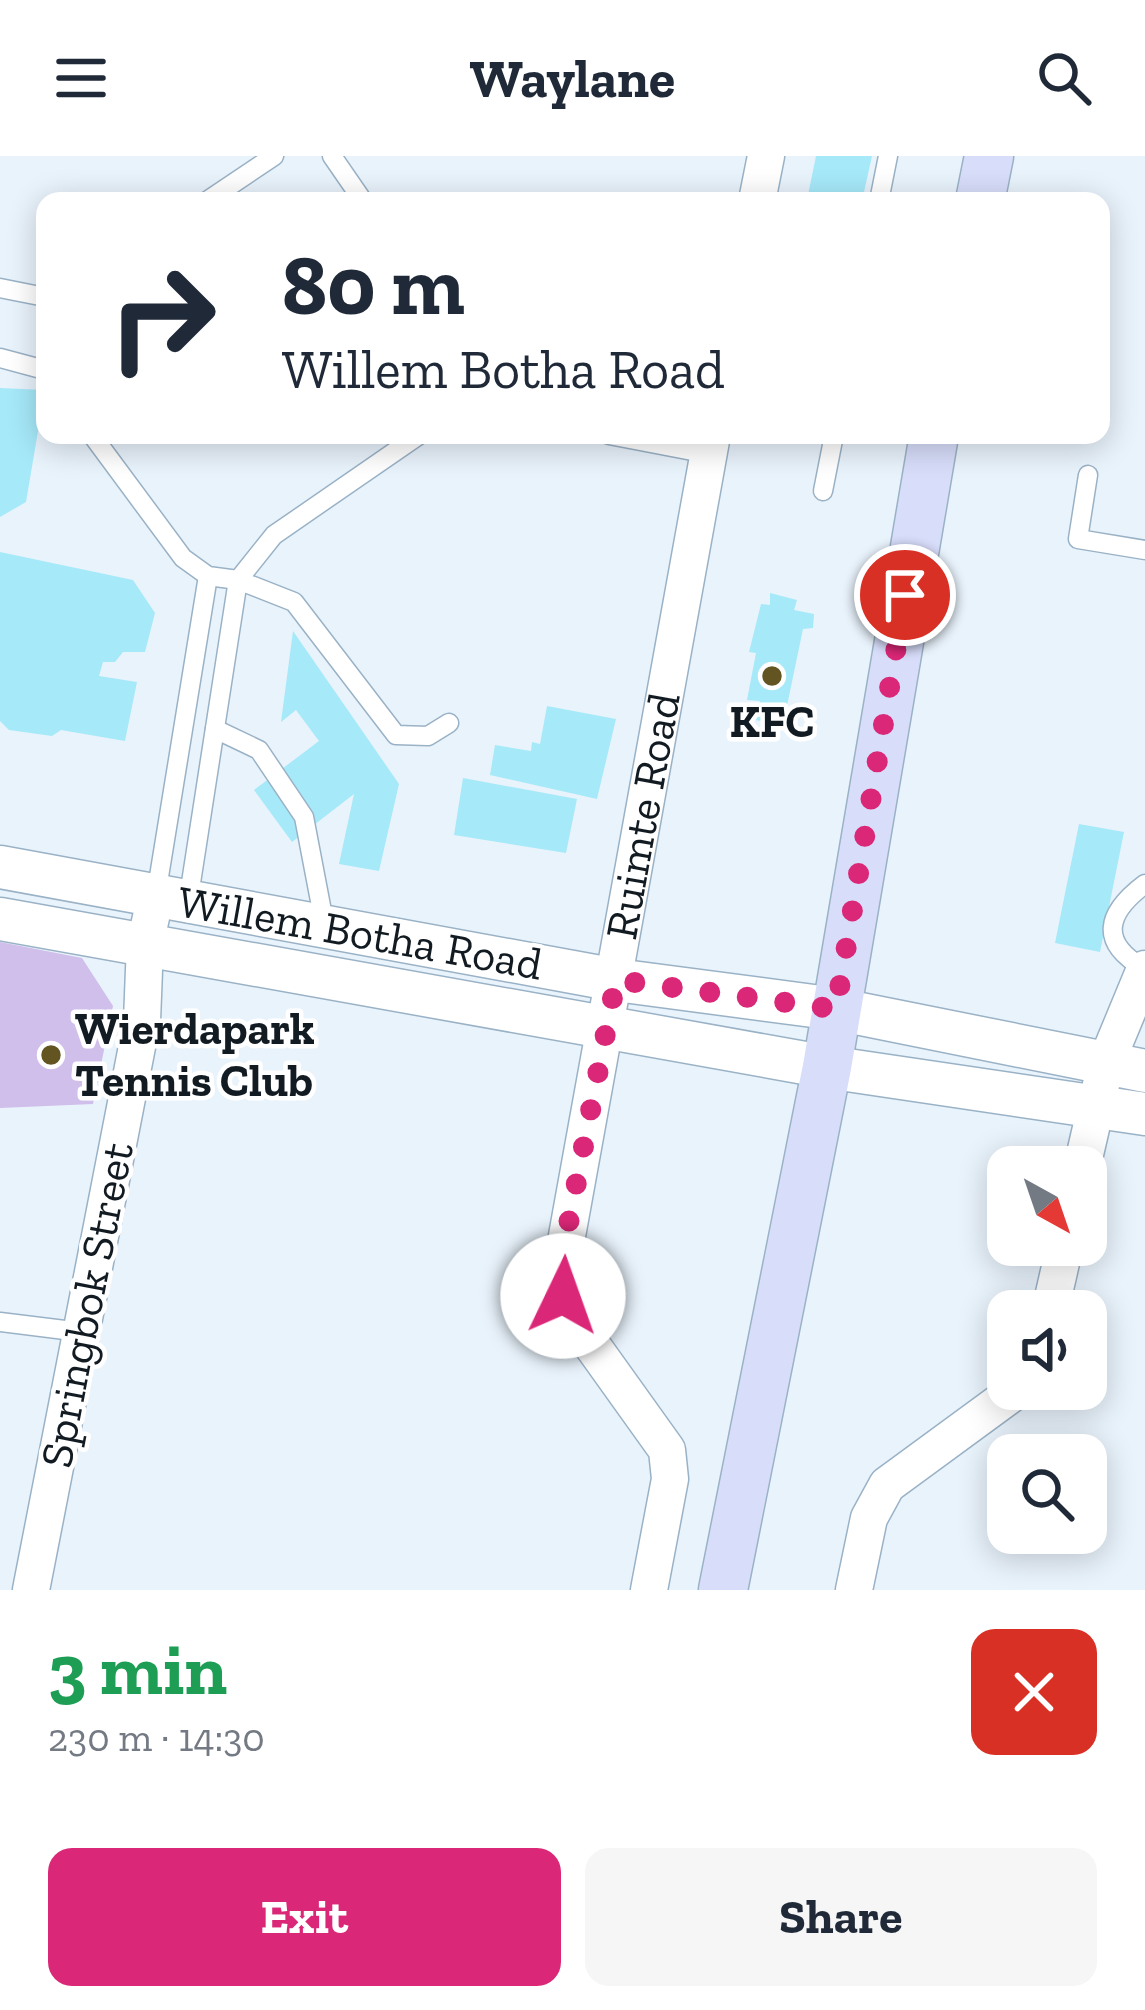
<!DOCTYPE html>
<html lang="en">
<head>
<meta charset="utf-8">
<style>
	body { margin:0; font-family:"Zilla Slab",serif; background:#f6f6f7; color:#1f2937; height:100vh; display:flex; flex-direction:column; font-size:45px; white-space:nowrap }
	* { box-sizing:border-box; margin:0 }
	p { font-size:39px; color:#747a83 }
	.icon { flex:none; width:66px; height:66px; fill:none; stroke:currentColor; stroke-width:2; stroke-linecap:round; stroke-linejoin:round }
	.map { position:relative; height:1434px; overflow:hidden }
	.sheet { display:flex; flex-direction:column; background:#fff; flex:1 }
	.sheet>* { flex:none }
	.banner { position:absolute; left:36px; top:36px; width:1074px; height:252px; border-radius:24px; box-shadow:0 6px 30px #0003; background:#fff; color:#1f2937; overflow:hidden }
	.needle { width:78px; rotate:140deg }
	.buttons { position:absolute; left:987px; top:990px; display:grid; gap:24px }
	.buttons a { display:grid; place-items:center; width:120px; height:120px; border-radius:24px; background:#fff; box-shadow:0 6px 30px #0003; font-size:60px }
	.pin { position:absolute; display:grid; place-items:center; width:102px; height:102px; color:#fff; margin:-51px; border:6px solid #fff; border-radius:50%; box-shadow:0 3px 12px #0007 }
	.me { position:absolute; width:132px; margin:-66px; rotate:3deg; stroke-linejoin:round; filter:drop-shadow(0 0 9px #0008) }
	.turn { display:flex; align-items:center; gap:42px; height:252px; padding:0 48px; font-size:54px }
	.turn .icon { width:156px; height:156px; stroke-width:2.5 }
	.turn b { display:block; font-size:84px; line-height:102px }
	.round { display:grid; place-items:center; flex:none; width:126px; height:126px; border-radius:24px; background:#f6f6f7 }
	.overview { display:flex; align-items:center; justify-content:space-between; height:204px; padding:0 48px }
	h1 { font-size:72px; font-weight:700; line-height:90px; color:#1e9e55 }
	.action { display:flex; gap:24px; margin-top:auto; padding:24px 48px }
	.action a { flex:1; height:138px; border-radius:24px; background:#db2777; color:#fff; font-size:48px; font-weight:700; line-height:138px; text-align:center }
	.action a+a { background:#f6f6f7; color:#1f2937 }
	header { display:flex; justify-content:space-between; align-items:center; height:156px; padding:0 48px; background:#fff; font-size:54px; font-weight:700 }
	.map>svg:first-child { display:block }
	.green { fill:#d0beeb }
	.building { fill:#a6e9f9 }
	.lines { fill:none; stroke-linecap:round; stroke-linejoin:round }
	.service-casing { stroke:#9ab2c6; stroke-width:21 }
	.minor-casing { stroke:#9ab2c6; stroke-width:39 }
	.tertiary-casing { stroke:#9ab2c6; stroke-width:45 }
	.secondary-casing { stroke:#9ab2c6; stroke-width:51 }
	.service { stroke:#fff; stroke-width:18 }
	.minor { stroke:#fff; stroke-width:36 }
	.tertiary { stroke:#fff; stroke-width:42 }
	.secondary { stroke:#d8ddfa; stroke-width:48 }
	.route { stroke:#db2777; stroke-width:21; stroke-dasharray:0 37.8 }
	.poi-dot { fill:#625521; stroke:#fff; stroke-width:4.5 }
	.labels { text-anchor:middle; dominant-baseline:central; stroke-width:9; stroke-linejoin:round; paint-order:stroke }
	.poi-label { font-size:45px; font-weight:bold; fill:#121b22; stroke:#fff }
	.street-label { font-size:45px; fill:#121b22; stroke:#fff }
</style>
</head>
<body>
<header><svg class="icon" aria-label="menu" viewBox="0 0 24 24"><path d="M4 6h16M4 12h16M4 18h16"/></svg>Waylane<svg class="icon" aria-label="search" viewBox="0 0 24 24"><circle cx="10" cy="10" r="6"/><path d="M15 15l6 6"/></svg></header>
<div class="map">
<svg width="1145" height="1434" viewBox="0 0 1145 1434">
	<rect width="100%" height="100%" fill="#e9f3fc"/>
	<path class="green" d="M 0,786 L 82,802 L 113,850 L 93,948 L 0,952 Z"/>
	<g class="building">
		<path d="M 816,0 L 872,0 L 862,45 L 807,44 Z"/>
		<path d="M 0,232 L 45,234 L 26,346 L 0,361 Z"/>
		<path d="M 0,396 L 133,424 L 155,457 L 145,496 L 123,496 L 115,506 L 103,506 L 99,520 L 137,526 L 125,585 L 61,574 L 52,580 L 9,574 L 0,565 Z"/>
		<path d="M 770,437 L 797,444 L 794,454 L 814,458 L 813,472 L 803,473 L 783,569 L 755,564 L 760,545 L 747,544 L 756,497 L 749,496 L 761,448 L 770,449 Z"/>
		<path d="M 293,475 L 399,628 L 379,715 L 339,708 L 354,638 L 292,686 L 254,634 L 319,585 L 296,554 L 281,566 Z"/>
		<path d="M 547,550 L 616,563 L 597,643 L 490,619 L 495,589 L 531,595 L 532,586 L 540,588 Z"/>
		<path d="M 463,622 L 577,643 L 566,697 L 454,679 Z"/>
		<path d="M 1079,668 L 1124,676 L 1100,796 L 1055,787 Z"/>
	</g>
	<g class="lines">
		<defs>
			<g id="service">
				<path d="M 332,0 L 363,45"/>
				<path d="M 207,45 L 274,0"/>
				<path d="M 879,45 L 888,0"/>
				<path d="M 0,132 L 45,141"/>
				<path d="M 0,202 L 45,214"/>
				<path d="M 92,279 L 183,402 L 208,420 L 238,424 L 274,379 L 419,279"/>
				<path d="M 609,279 L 708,298"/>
				<path d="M 1088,319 L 1078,383 L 1145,394"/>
				<path d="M 823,335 L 834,279"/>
				<path d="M 215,573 L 259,594 L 304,661 L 325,771"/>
				<path d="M 156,739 L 208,420"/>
				<path d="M 188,746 L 238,424 L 294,446 L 396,579 L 428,580 L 449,567"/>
				<path d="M 1145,813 C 1099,787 1105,758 1145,728"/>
				<path d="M 0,1166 L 81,1176"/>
			</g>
			<g id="minor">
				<path d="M 757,45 L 766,0"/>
				<path d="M 1082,1011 L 1106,907 L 1145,813"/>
				<path d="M 1050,1155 L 1065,1089"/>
				<path d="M 31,1434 L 142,865 L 145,788 L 156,739"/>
				<path id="s1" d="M 649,1434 L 670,1323 L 667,1294 L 574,1164 L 563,1140 L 561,1113 L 712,279"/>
				<path d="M 854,1434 L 869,1362 L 887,1329 L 1018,1233"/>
			</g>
			<g id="tertiary">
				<path d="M 0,711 L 616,824 L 836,853 L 1145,915"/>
				<path d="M 0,763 L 827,911 L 1145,958"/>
			</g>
			<g id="secondary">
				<path d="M 980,45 L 989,0"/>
				<path d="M 723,1434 L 827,911 L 934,279"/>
			</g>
		</defs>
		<use href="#service" class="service-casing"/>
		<use href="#minor" class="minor-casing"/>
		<use href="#tertiary" class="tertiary-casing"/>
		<use href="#secondary" class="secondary-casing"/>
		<use href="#service" class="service"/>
		<use href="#minor" class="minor"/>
		<use href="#tertiary" class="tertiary"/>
		<use href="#secondary" class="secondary"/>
	</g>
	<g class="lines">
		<path class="route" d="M 563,1140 L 562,1101 L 616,824 L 836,853 L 905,439"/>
	</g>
	<g class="poi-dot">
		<circle cx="772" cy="520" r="12"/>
		<circle cx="51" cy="899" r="12"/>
	</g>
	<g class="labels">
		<g class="poi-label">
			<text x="772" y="566">KFC</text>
			<text x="75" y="873" text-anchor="start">Wierdapark<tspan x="75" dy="52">Tennis Club</tspan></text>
		</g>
		<g class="street-label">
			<text stroke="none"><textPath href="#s1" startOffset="816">Ruimte Road</textPath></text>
			<text transform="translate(360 777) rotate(10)">Willem Botha Road</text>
			<text transform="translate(87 1149) rotate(-79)">Springbok Street</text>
		</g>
	</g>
</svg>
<div class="buttons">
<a><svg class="needle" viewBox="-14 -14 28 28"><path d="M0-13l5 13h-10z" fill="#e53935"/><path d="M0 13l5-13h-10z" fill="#747a83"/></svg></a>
<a><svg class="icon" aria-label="sound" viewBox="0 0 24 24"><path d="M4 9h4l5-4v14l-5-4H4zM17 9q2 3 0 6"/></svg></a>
<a><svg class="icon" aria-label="search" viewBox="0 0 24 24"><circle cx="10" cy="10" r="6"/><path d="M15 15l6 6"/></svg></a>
</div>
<div class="pin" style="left:905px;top:439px;background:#d93025"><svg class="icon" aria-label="arrive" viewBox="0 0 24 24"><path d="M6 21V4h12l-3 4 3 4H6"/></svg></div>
<svg class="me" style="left:563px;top:1140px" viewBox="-20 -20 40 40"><circle r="19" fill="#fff"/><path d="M0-13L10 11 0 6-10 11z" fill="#db2777"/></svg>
<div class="banner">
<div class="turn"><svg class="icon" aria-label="right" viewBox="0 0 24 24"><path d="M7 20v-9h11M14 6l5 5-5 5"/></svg><div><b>80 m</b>Willem Botha Road</div></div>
</div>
</div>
<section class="sheet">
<div class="overview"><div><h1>3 min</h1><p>230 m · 14:30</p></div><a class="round" style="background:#d93025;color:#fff"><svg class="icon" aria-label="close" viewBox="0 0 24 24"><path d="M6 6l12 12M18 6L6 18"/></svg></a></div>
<div class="action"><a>Exit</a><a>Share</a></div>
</section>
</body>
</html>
